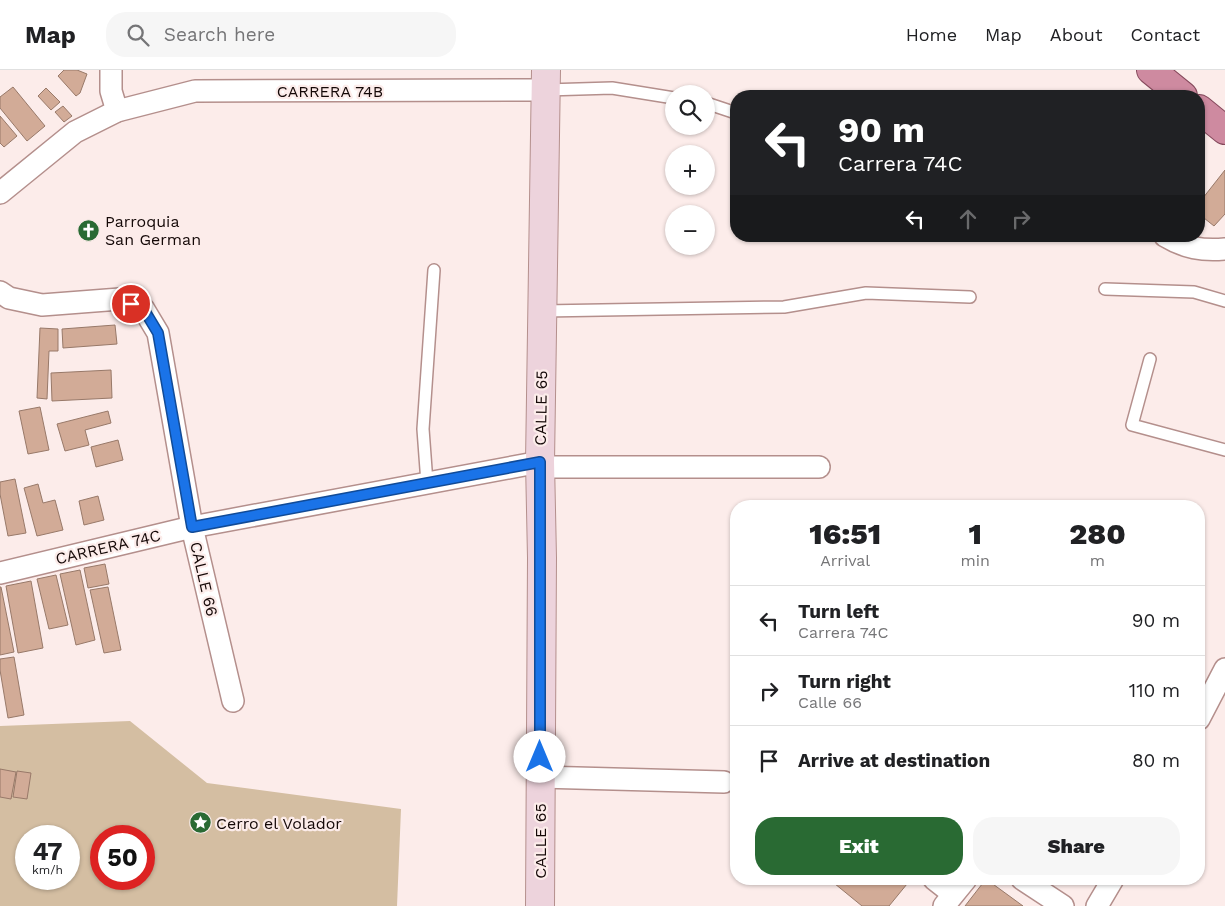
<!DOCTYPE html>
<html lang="en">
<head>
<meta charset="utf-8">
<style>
	body { margin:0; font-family:"Work Sans",sans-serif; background:#f6f6f6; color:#202124; height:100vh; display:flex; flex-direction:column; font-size:19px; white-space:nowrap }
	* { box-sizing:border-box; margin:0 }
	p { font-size:16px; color:#757577 }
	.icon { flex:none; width:28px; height:28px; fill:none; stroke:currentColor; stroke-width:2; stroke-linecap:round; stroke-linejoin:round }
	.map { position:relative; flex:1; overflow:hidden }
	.drawer { position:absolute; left:730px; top:430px; width:475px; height:385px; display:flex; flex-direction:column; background:#fff; border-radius:20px; box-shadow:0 1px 4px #0004 }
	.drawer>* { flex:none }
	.hud { position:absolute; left:730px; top:20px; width:475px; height:152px; border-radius:20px; box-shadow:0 1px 4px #0004; background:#202124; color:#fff; overflow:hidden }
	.tools { position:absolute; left:665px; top:15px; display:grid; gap:10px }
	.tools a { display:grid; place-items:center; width:50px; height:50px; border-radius:50%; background:#fff; box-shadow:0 1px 4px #0004; font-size:25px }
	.speed { position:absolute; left:15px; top:755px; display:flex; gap:10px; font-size:25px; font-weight:700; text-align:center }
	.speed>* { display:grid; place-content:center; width:65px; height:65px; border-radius:50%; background:#fff; box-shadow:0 1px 4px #0004; line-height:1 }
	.speed small { font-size:12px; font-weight:400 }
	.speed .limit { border:8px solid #d22; background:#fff; color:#111 }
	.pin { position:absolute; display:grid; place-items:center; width:42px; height:42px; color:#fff; margin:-21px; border:2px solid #fff; border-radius:50%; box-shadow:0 1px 5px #0007 }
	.me { position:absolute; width:55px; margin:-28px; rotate:0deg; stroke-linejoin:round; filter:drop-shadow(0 0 4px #0008) }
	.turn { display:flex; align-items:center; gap:18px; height:105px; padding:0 25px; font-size:22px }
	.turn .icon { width:65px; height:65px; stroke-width:2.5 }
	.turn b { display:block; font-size:35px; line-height:42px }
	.lanes { display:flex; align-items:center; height:48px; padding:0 25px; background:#0003; justify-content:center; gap:25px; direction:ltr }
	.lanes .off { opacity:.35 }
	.eta { display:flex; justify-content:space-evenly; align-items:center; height:85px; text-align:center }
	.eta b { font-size:30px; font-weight:800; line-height:35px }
	.button { display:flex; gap:10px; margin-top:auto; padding:10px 25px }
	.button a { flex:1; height:58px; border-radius:20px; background:#296a33; color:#fff; font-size:20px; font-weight:800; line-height:58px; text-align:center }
	.button a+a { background:#f6f6f6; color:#202124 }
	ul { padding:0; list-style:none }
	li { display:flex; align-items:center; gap:15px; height:70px; padding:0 25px; border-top:1px solid #e0e0e0 }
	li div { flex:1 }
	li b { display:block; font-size:19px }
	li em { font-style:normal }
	header { display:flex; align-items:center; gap:30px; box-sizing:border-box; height:70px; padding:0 25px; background:#fff; border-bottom:1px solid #e0e0e0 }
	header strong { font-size:24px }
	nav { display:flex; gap:28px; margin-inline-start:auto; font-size:18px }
	.search { width:350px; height:45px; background:#f6f6f6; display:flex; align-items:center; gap:12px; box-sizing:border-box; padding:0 18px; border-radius:20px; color:#757577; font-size:19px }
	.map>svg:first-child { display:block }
	.green { fill:#d4bea2; fill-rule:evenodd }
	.building { fill:#d2ab97; stroke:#987969 }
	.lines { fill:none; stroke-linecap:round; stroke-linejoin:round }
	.service-casing { stroke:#b48f8c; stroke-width:14 }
	.minor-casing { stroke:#b48f8c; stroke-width:24 }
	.secondary-casing { stroke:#b48f8c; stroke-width:30 }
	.trunk-casing { stroke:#85495c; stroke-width:30 }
	.service { stroke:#fff; stroke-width:11 }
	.minor { stroke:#fff; stroke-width:21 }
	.secondary { stroke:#edd3dc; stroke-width:28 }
	.trunk { stroke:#ce8aa0; stroke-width:28 }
	.route-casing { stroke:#114b97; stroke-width:12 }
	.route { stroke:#1a73e8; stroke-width:9 }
	.labels { text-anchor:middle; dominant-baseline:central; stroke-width:4.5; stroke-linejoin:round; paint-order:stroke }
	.street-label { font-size:16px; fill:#140807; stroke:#fcecea }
	.poi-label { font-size:16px; fill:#140807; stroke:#fcecea; text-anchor:start }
</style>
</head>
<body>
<header>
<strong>Map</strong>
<div class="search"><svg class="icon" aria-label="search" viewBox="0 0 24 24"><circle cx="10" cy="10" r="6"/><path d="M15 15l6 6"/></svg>Search here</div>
<nav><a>Home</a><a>Map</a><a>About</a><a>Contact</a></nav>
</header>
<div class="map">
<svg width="1225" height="836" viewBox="0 0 1225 836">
	<rect width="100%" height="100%" fill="#fcecea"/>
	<path class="green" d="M 130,651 L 207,713 L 401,739 L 397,836 L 0,836 L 0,656 ZM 26,766 L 69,766 L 69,809 L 26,809 ZM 101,766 L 144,766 L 144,809 L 101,809 Z"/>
	<g class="building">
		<path d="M 64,0 L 77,0 L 87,4 L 80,23 L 76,26 L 58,6 Z"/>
		<path d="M 13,17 L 45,56 L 27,71 L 0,38 L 0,27 Z"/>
		<path d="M 46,18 L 60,32 L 51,40 L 38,26 Z"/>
		<path d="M 63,36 L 72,46 L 64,52 L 55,42 Z"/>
		<path d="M 0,46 L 17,66 L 4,77 L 0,73 Z"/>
		<path d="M 1225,100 L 1225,144 L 1214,156 L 1199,144 L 1199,133 Z"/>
		<path d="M 115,255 L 117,274 L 63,278 L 62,259 Z"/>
		<path d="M 40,258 L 58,259 L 58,281 L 49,281 L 47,329 L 37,328 Z"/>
		<path d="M 111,300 L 112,328 L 52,331 L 51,303 Z"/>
		<path d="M 40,337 L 49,380 L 28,384 L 19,341 Z"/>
		<path d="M 108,341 L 111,353 L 85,360 L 89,375 L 65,381 L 57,354 Z"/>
		<path d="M 118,370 L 123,390 L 96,397 L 91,377 Z"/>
		<path d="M 15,409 L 26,463 L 8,466 L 0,424 L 0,412 Z"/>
		<path d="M 38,414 L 43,433 L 55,430 L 63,460 L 37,466 L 24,418 Z"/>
		<path d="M 98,426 L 104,450 L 84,455 L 79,431 Z"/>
		<path d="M 105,494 L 109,514 L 88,518 L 84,498 Z"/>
		<path d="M 80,500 L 95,570 L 76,575 L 60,504 Z"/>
		<path d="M 56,505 L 68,555 L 49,559 L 37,509 Z"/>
		<path d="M 31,511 L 43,578 L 18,583 L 6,516 Z"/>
		<path d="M 0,517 L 1,517 L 14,582 L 0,585 Z"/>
		<path d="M 108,517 L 121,580 L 104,583 L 90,520 Z"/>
		<path d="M 14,587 L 24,645 L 8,648 L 0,600 L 0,589 Z"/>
		<path d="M 0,699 L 16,702 L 11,729 L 0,727 Z"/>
		<path d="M 17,701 L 31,703 L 27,729 L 13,727 Z"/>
		<path d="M 829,809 L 901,809 L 907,814 L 889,836 L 862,836 Z"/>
		<path d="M 986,809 L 1023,836 L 965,836 Z"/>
	</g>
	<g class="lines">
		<defs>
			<g id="service">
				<path d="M 546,20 L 612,18 L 674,28"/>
				<path d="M 706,33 L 736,43"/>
				<path d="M 1105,219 L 1194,222 L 1225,231"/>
				<path d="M 543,241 L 784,237 L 866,223 L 970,227"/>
				<path d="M 1150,289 L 1132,355 L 1225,380"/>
				<path d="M 427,413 L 423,359 L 434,200"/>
			</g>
			<g id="minor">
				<path d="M 111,0 L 111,21 L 117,41"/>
				<path d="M 0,123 L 75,62 L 117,41 L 195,21 L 546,20"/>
				<path d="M 1165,166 C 1185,178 1202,181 1225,179"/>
				<path d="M 0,222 L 9,228 L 42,235 L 120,229 L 143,238 L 158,263 L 192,457 L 233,631"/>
				<path d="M 541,397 L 819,397"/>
				<path d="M 0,503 L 192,457 L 540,392"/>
				<path d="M 1199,649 L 1225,599"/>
				<path d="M 540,707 L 724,712"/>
				<path d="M 934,809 L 953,824"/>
				<path d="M 1022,809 L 1063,836"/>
				<path d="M 944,836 L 966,809"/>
				<path d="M 1097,836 L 1113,809"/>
			</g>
			<path id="secondary" d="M 540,836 L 542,488 L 540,392 L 546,0"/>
			<g id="trunk">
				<path d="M 1151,0 L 1183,26"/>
				<path d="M 1199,39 L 1225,60"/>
			</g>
		</defs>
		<use href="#service" class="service-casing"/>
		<use href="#minor" class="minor-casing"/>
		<use href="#secondary" class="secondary-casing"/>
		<use href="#trunk" class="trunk-casing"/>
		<use href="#service" class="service"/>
		<use href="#minor" class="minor"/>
		<use href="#secondary" class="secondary"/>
		<use href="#trunk" class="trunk"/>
	</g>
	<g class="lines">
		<defs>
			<path id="route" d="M 131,234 L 143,238 L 158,263 L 192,457 L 540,392 L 540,687"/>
		</defs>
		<use href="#route" class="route-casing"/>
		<use href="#route" class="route"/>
	</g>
	<defs>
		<symbol id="church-disc" viewBox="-11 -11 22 22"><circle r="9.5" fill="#296a33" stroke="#fcecea"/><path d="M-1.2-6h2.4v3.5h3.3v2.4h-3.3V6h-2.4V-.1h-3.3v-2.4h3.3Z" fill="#fff"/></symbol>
		<symbol id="sight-disc" viewBox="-11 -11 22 22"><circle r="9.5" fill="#296a33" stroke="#fcecea"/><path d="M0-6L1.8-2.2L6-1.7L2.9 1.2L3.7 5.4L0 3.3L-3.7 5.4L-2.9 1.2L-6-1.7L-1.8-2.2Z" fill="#fff"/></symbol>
	</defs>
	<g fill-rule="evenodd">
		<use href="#church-disc" x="76" y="148" width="25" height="25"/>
		<use href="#sight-disc" x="188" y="740" width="25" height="25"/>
	</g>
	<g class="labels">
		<g class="street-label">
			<text x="330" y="21">CARRERA 74B</text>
			<text transform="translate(541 338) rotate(-89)">CALLE 65</text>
			<text transform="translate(108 477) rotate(-13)">CARRERA 74C</text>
			<text transform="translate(204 509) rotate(77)">CALLE 66</text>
			<text transform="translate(540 771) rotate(-90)">CALLE 65</text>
		</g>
		<g class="poi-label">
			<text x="105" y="151">Parroquia<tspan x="105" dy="18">San German</tspan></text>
			<text x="216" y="753">Cerro el Volador</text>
		</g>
	</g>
</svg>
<div class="tools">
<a><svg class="icon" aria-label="search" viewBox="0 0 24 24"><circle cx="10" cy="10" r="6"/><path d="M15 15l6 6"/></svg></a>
<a>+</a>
<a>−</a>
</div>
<div class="speed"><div>47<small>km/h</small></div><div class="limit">50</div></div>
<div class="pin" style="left:131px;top:234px;background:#d93025"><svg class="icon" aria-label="arrive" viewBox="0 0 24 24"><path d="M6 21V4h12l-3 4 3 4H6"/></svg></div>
<svg class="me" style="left:540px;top:687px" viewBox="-20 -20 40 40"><circle r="19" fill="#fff"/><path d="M0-13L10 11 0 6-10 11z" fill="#1a73e8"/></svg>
<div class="hud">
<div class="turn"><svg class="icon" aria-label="left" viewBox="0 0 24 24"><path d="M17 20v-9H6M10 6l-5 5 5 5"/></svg><div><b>90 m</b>Carrera 74C</div></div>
<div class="lanes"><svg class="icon" aria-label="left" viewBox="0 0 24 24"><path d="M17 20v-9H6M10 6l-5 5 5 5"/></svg><svg class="icon off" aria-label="ahead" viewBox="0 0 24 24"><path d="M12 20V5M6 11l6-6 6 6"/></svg><svg class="icon off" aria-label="right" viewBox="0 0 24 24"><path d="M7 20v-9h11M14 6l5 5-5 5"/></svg></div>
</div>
<section class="drawer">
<div class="eta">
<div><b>16:51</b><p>Arrival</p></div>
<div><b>1</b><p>min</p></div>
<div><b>280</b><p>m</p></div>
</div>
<ul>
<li><svg class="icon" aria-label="left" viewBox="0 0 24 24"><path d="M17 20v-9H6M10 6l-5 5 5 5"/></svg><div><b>Turn left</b><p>Carrera 74C</p></div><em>90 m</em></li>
<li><svg class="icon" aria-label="right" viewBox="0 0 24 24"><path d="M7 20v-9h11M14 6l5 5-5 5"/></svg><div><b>Turn right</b><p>Calle 66</p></div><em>110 m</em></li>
<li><svg class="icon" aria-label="arrive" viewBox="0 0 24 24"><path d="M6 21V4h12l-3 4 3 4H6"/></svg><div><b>Arrive at destination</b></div><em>80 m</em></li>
</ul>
<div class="button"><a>Exit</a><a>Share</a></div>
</section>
</div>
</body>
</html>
